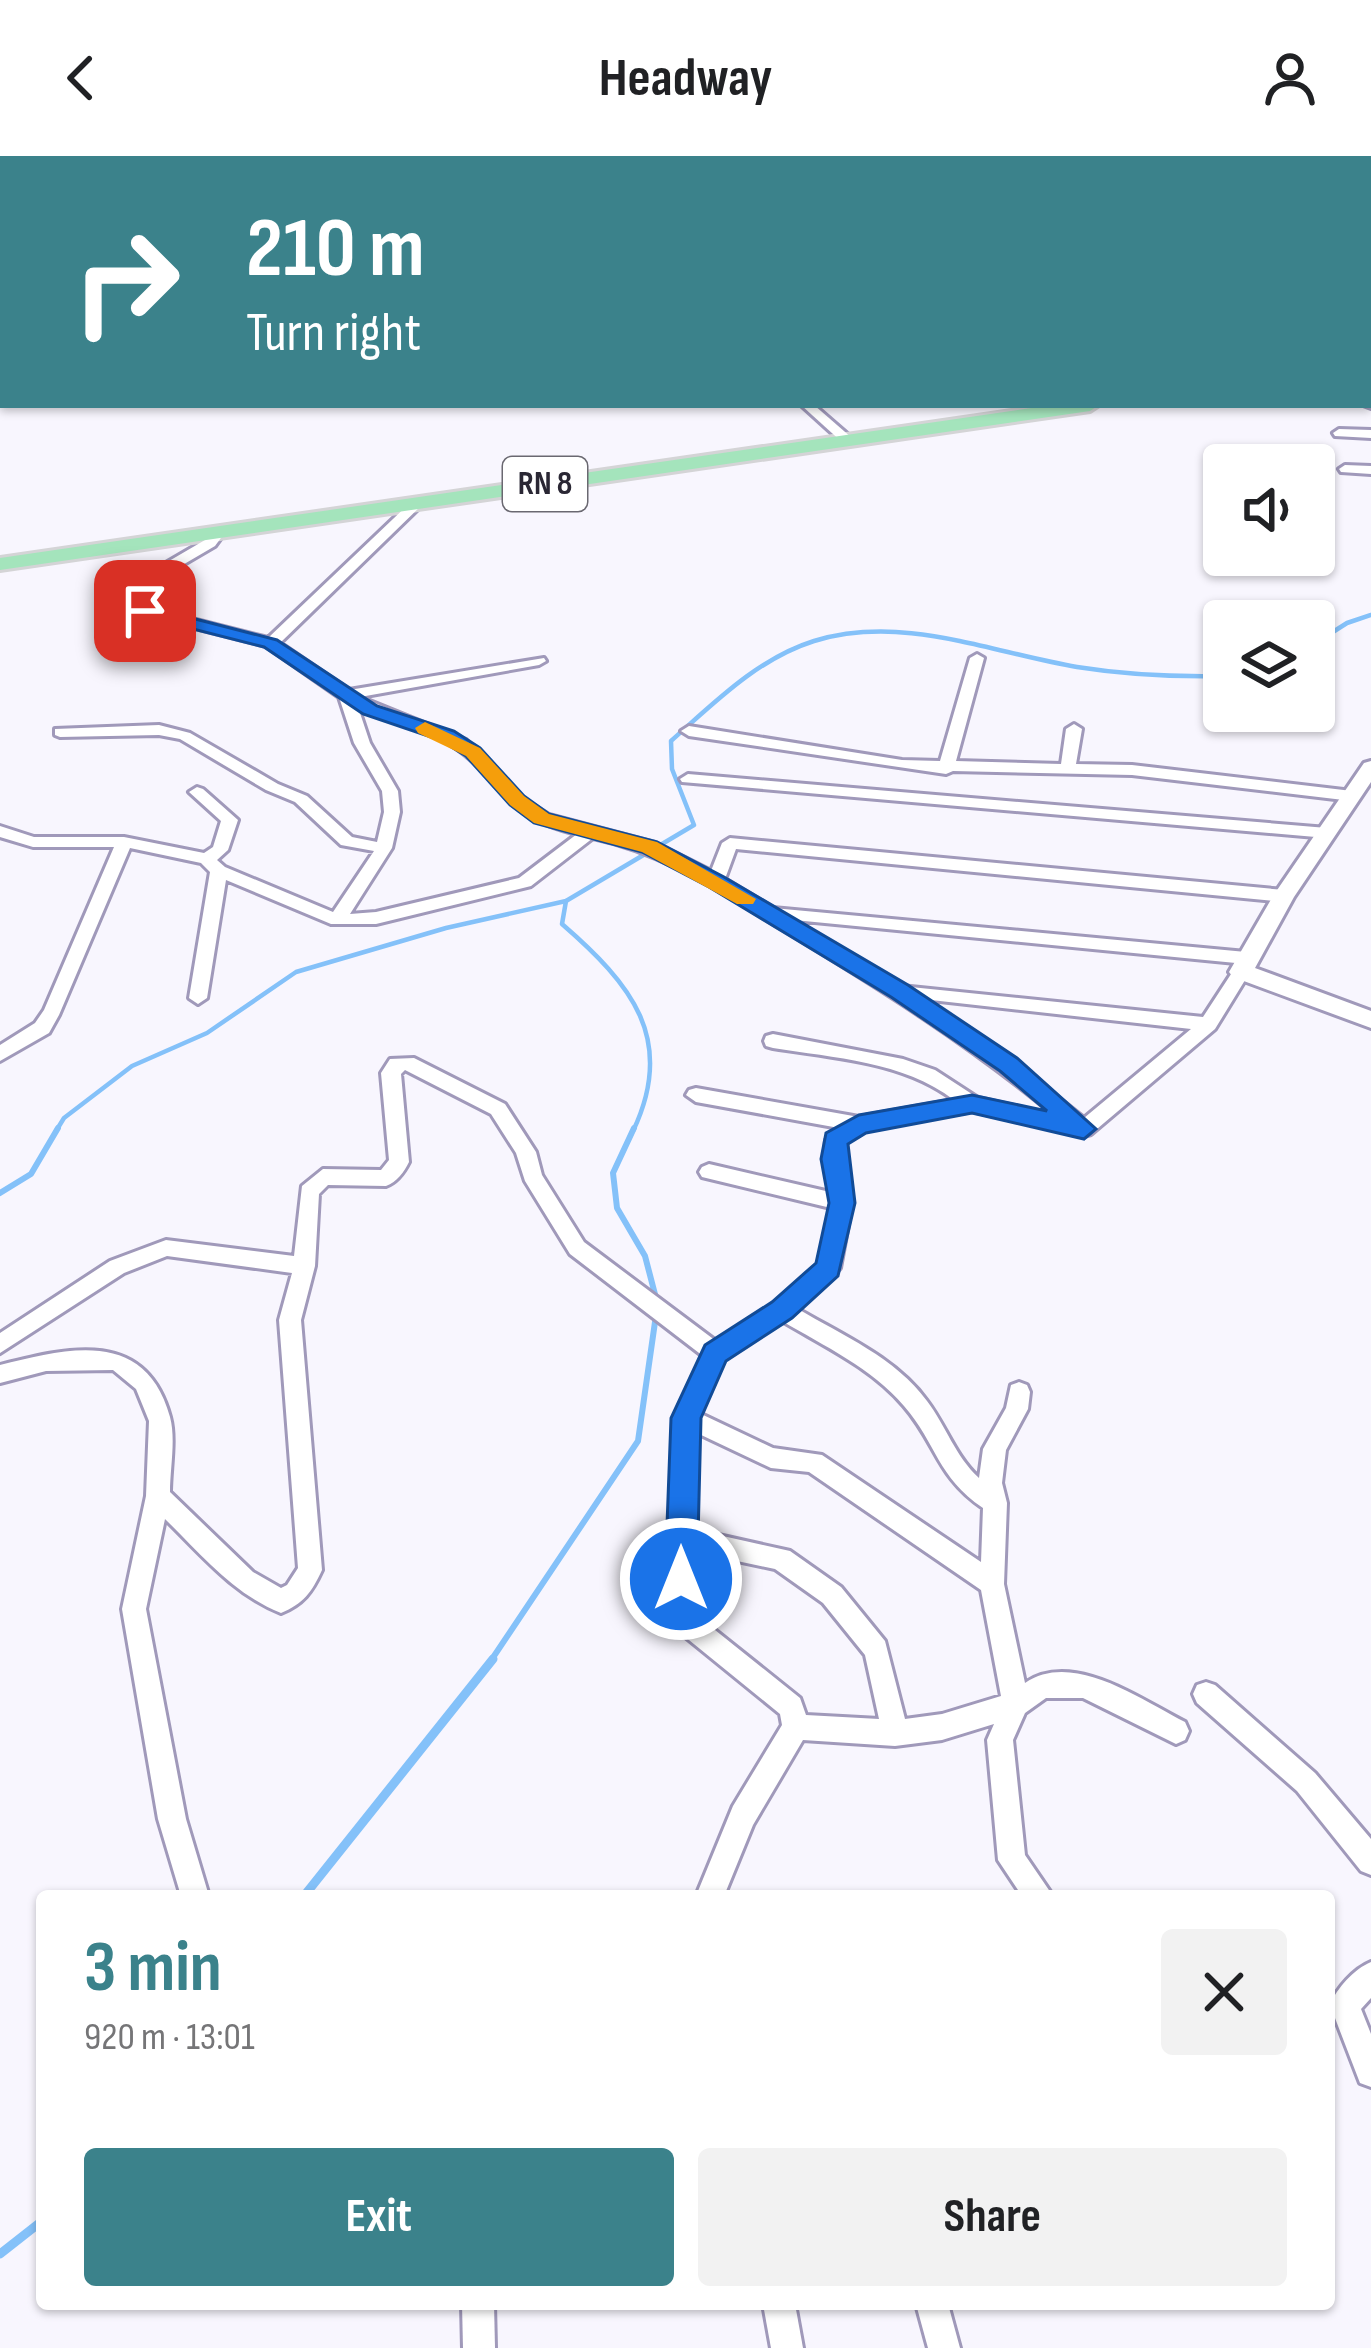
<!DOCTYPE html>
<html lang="en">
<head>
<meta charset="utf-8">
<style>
	body { margin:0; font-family:"Sofia Sans Condensed",sans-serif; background:#f2f2f2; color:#202124; height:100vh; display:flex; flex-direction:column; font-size:45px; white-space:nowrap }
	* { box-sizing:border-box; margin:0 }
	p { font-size:39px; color:#757577 }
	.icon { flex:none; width:66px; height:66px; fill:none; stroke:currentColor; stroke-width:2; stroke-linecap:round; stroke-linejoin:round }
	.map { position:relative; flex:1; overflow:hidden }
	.panel { position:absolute; left:36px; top:1734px; width:1299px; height:420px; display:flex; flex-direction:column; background:#fff; border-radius:12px; box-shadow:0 3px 9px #0004 }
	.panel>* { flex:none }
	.guide { position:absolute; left:0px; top:0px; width:1371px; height:252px; box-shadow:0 3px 9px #0004; background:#3b828b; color:#fff; overflow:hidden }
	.tools { position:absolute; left:1203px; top:288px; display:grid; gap:24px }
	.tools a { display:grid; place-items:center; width:132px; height:132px; border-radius:12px; background:#fff; box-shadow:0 3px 9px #0004; font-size:60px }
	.pin { position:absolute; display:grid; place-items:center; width:102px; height:102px; color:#fff; margin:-51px; border-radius:24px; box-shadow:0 6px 18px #0006 }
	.me { position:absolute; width:132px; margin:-66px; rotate:0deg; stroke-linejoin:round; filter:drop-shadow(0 0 9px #0008) }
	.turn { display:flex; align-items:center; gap:42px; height:252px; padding:0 48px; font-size:54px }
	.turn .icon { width:156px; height:156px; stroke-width:2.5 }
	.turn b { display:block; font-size:84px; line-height:102px }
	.round { display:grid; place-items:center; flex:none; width:126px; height:126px; border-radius:12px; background:#f2f2f2 }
	.overview { display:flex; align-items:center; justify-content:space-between; height:204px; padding:0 48px }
	h1 { font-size:72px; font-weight:700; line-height:90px; color:#3b828b }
	.primary-button { display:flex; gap:24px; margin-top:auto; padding:24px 48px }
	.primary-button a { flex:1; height:138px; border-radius:12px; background:#3b828b; color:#fff; font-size:48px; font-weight:700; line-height:138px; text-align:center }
	.primary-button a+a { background:#f2f2f2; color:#202124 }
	header { display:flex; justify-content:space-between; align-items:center; height:156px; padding:0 48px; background:#fff; font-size:54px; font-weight:700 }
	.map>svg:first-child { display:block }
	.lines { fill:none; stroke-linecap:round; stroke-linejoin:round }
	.stream-far2 { stroke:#84c1f9; stroke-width:4.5 }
	.stream-far1 { stroke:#84c1f9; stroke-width:6 }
	.stream { stroke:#84c1f9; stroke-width:9 }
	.minor-casing { stroke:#a099ba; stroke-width:6 }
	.tertiary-casing { stroke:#a099ba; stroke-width:6 }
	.secondary-casing { stroke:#a099ba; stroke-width:6 }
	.primary-casing { stroke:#d4d4d6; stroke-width:6 }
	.minor { fill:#fff; fill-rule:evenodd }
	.tertiary { fill:#fff; fill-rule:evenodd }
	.secondary { fill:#d2f2dd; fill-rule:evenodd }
	.primary { fill:#a4e4bc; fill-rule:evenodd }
	.route { fill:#1a73e8; stroke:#114b97; stroke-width:3 }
	.slow { fill:#f59e0b }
	.labels { text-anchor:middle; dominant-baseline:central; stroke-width:12; stroke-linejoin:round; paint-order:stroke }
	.shield { fill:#fff; stroke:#6a6871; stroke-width:3 }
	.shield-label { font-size:33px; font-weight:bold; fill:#2a2734 }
</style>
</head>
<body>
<header><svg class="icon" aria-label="back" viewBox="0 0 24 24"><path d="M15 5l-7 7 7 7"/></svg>Headway<svg class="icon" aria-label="person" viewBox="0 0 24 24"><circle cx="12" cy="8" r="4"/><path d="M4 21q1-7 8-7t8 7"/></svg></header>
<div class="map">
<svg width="1371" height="2192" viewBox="0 0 1371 2192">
	<rect width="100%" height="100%" fill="#f8f6fe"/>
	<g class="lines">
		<g class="stream-far2">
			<path d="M 1314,488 L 1347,467 L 1371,459"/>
			<path d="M 566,745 L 562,768 C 631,828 677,883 633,975"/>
			<path d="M 56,975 L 64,962 L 132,910 L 207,877 L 296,816 L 446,772 L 566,745 L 694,669 L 672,613 L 671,585 C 714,547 757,503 814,485 C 903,458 989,496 1077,511 C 1127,519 1174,521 1224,520"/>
		</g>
		<g class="stream-far1">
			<path d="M 634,972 L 613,1017 L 617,1052 L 645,1100 L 657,1146"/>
			<path d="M 0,1037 L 31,1018 L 58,972"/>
			<path d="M 490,1506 L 638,1285 L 656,1159"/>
		</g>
		<g class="stream">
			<path d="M 304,1740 L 493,1503"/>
			<path d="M 0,2098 L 42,2065"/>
		</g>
		<defs>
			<g id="minor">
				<path d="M 501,0 L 511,0 L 513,3 L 503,3 Z"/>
				<path d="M 639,0 L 649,0 L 652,3 L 642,3 Z"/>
				<path d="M 1368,117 L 1371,118 L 1371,127 L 1368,126 Z"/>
				<rect x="1368" y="161" width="3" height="6"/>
				<rect x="1368" y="181" width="3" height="9"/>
				<path d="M 1368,244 L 1371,244 L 1371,252 L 1363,249 L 1368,249 Z"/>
				<path d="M 801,249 L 814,249 L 852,282 L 852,288 L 844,288 Z"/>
				<path d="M 1339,273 L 1371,274 L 1371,282 L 1335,280 L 1333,277 Z"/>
				<path d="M 1345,309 L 1371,310 L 1371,318 L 1341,316 L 1339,313 Z"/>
				<path d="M 414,343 L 425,346 L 280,487 L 349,534 L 544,502 L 546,505 L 539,509 L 360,541 L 466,584 L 522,642 L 549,659 L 655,687 L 711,715 L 722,687 L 730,682 L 1284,734 L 1293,740 L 1284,746 L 736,693 L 725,723 L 773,752 L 1246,796 L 1255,802 L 1246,808 L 794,764 L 901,830 L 1203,861 L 1235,812 L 1247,812 L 1250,816 L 1215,873 L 1091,978 L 1084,980 L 972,955 L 864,974 L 846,987 L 844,1003 L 852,1047 L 840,1112 L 798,1153 C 842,1179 896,1202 927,1245 C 946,1270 955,1300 979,1322 L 983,1293 L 1006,1252 L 1011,1229 L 1019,1226 L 1027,1229 L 1030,1236 L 1028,1253 L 1006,1294 L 1002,1327 L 1007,1347 L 1004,1428 L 1025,1527 C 1073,1494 1141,1544 1185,1566 L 1189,1575 L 1185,1584 L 1176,1588 L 1083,1542 L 1046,1542 L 1025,1557 L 1013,1584 L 1025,1699 L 1053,1740 L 1022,1740 L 998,1704 L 987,1584 L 994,1568 L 942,1584 L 895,1590 L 803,1584 L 753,1669 L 724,1740 L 696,1740 L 733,1650 L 782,1569 L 780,1558 L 673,1471 L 670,1463 L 675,1261 L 703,1200 L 570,1098 L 525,1025 L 516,997 L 491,958 L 405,914 L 401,918 L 409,1006 C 404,1016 397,1026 386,1030 L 328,1029 L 319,1038 L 315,1110 L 301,1164 L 322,1414 C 312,1436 303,1448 281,1457 C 233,1438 201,1398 165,1363 L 146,1453 L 186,1663 L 209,1740 L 181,1740 L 158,1663 L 122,1453 L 146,1340 L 149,1265 L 136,1233 L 113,1214 L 46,1215 L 0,1227 L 0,1209 C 70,1191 146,1173 170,1261 C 176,1283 170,1313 170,1336 L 253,1416 L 281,1432 L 287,1429 L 298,1412 L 279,1164 L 292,1117 L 167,1100 L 124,1117 L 0,1197 L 0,1177 L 110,1105 L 166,1084 L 294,1100 L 302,1030 L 323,1013 L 381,1014 L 389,1004 L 381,917 L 390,903 L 414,902 L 505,948 L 536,996 L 542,1019 L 584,1086 L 716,1185 L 774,1148 L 819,1108 L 831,1052 L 702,1021 L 699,1016 L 702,1011 L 709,1008 L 830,1036 L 824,1003 L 826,984 L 839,972 L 696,946 L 686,939 L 689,934 L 696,932 L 859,961 L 954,944 C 903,905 834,902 773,892 L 766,890 L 764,885 L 766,880 L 773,878 L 903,903 L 935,914 L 978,942 L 1054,959 C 969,888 876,830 782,773 C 720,736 665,697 593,682 L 531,730 L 376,768 L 331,768 L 226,724 L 207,842 L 198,848 L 189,842 L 210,716 L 201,707 L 130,692 L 59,859 L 49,877 L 0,905 L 0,889 L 35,867 L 44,854 L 114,691 L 33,691 L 0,681 L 0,670 L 34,681 L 124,681 L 204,697 L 213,691 L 221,665 L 189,636 L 197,631 L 203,633 L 238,664 L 228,694 L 217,704 L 225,711 L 333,756 L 374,695 L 341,689 L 295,646 L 266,634 L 180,583 L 159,579 L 60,581 L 55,579 L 55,573 L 159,569 L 190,577 L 278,628 L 307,640 L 352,681 L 377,686 L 384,656 L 382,635 L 354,587 L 339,541 L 266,490 L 104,449 L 104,443 L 205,384 L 219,371 L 226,375 L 215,390 L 121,445 L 268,482 ZM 358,551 C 389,566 427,570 455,591 C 508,629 501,660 577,678 L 519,722 L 376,756 L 350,758 L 392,692 L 400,656 L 398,635 L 370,587 ZM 922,843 L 1191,873 L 1084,962 L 1016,908 ZM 782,1165 C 824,1190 872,1212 904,1250 C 937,1288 937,1321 983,1352 L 981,1406 L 822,1299 L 773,1292 L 699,1257 L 723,1203 ZM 697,1277 L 771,1312 L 809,1316 L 981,1434 L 1001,1540 L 942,1558 L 905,1563 L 885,1485 L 841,1431 L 790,1395 L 696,1374 ZM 695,1396 L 775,1413 L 823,1447 L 865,1499 L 879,1563 L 806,1559 L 800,1542 L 695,1458 Z"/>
				<path d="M 977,498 L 984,502 L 956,605 L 1061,608 L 1066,573 L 1074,568 L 1082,573 L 1076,608 L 1132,609 L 1352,635 L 1360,640 L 1352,645 L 1132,619 L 953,615 L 946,618 L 689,580 L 681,575 L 689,570 L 902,604 L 940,605 L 970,502 Z"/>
				<path d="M 688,618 L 1327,672 L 1335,677 L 1327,682 L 682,626 L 680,623 Z"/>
				<path d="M 1206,1526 L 1215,1529 L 1315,1617 L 1371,1683 L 1371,1719 L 1361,1715 L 1297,1635 L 1197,1547 L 1193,1538 L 1197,1529 Z"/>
				<path d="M 1371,1806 L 1371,1842 L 1361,1853 L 1371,1878 L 1371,1931 L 1360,1927 L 1330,1849 C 1337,1832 1354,1813 1371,1806 Z"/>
				<path d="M 462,2148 L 494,2148 L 495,2192 L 463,2192 Z"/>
				<path d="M 763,2148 L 795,2148 L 803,2192 L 771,2192 Z"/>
				<path d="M 916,2148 L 948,2148 L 960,2192 L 928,2192 Z"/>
			</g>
			<path id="tertiary" d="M 1371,605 L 1371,626 L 1294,741 L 1255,812 L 1371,855 L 1371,872 L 1233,821 L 1229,816 L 1273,740 L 1364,607 Z"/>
			<path id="secondary" d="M 938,0 L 950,0 L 952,3 L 938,3 Z"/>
			<g id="primary">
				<rect x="1368" y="203" width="3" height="10"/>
				<path d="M 1052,249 L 1099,249 L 1090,255 L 0,414 L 0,402 Z"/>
			</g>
		</defs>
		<use href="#minor" class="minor-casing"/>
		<use href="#tertiary" class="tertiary-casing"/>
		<use href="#secondary" class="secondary-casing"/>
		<use href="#primary" class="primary-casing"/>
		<use href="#minor" class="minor"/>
		<use href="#tertiary" class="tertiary"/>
		<use href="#secondary" class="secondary"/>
		<use href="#primary" class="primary"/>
	</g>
	<path class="route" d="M 145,450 L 277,484 L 377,550 L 454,575 L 480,592 L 524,640 L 549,658 L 657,686 L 724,721 L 908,829 L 1017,902 L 1096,973 L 1084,983 L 972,957 L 866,977 L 848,988 L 855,1047 L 838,1120 L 792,1162 L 726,1205 L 701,1262 L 697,1423 L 693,1433 L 681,1437 L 670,1433 L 665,1423 L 671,1262 L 705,1189 L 772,1146 L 816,1107 L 829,1047 L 821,1003 L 826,977 L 859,959 L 972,939 L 1047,955 L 1000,915 L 891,841 L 709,731 L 642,696 L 534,667 L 510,649 L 466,600 L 440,584 L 363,558 L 264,491 L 138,459 L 135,455 Z"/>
	<path class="slow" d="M 425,566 L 480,592 L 524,640 L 549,658 L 657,686 L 756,743 L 753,748 L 737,748 L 642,696 L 534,667 L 510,649 L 466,600 L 418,577 L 415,572 Z"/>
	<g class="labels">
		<rect class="shield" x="503" y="301" width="84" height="54" rx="9"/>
		<g class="shield-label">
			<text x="545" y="328">RN 8</text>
		</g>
	</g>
</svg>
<div class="tools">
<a><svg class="icon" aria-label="sound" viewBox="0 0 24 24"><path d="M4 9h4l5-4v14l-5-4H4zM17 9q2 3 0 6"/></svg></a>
<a><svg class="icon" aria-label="layers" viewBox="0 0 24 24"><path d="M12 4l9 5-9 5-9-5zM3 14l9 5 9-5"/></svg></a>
</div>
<div class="pin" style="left:145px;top:455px;background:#d93025"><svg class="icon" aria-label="arrive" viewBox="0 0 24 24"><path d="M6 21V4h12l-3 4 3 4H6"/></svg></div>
<svg class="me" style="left:681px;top:1423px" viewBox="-20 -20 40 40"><circle r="17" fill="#1a73e8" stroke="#fff" stroke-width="3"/><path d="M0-11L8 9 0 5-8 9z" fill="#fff"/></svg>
<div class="guide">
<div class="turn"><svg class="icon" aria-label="right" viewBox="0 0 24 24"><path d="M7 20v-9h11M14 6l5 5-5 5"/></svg><div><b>210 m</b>Turn right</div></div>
</div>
<section class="panel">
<div class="overview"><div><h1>3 min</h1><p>920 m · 13:01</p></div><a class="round"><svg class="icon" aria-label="close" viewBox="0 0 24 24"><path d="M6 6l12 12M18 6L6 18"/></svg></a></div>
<div class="primary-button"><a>Exit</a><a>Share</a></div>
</section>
</div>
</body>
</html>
